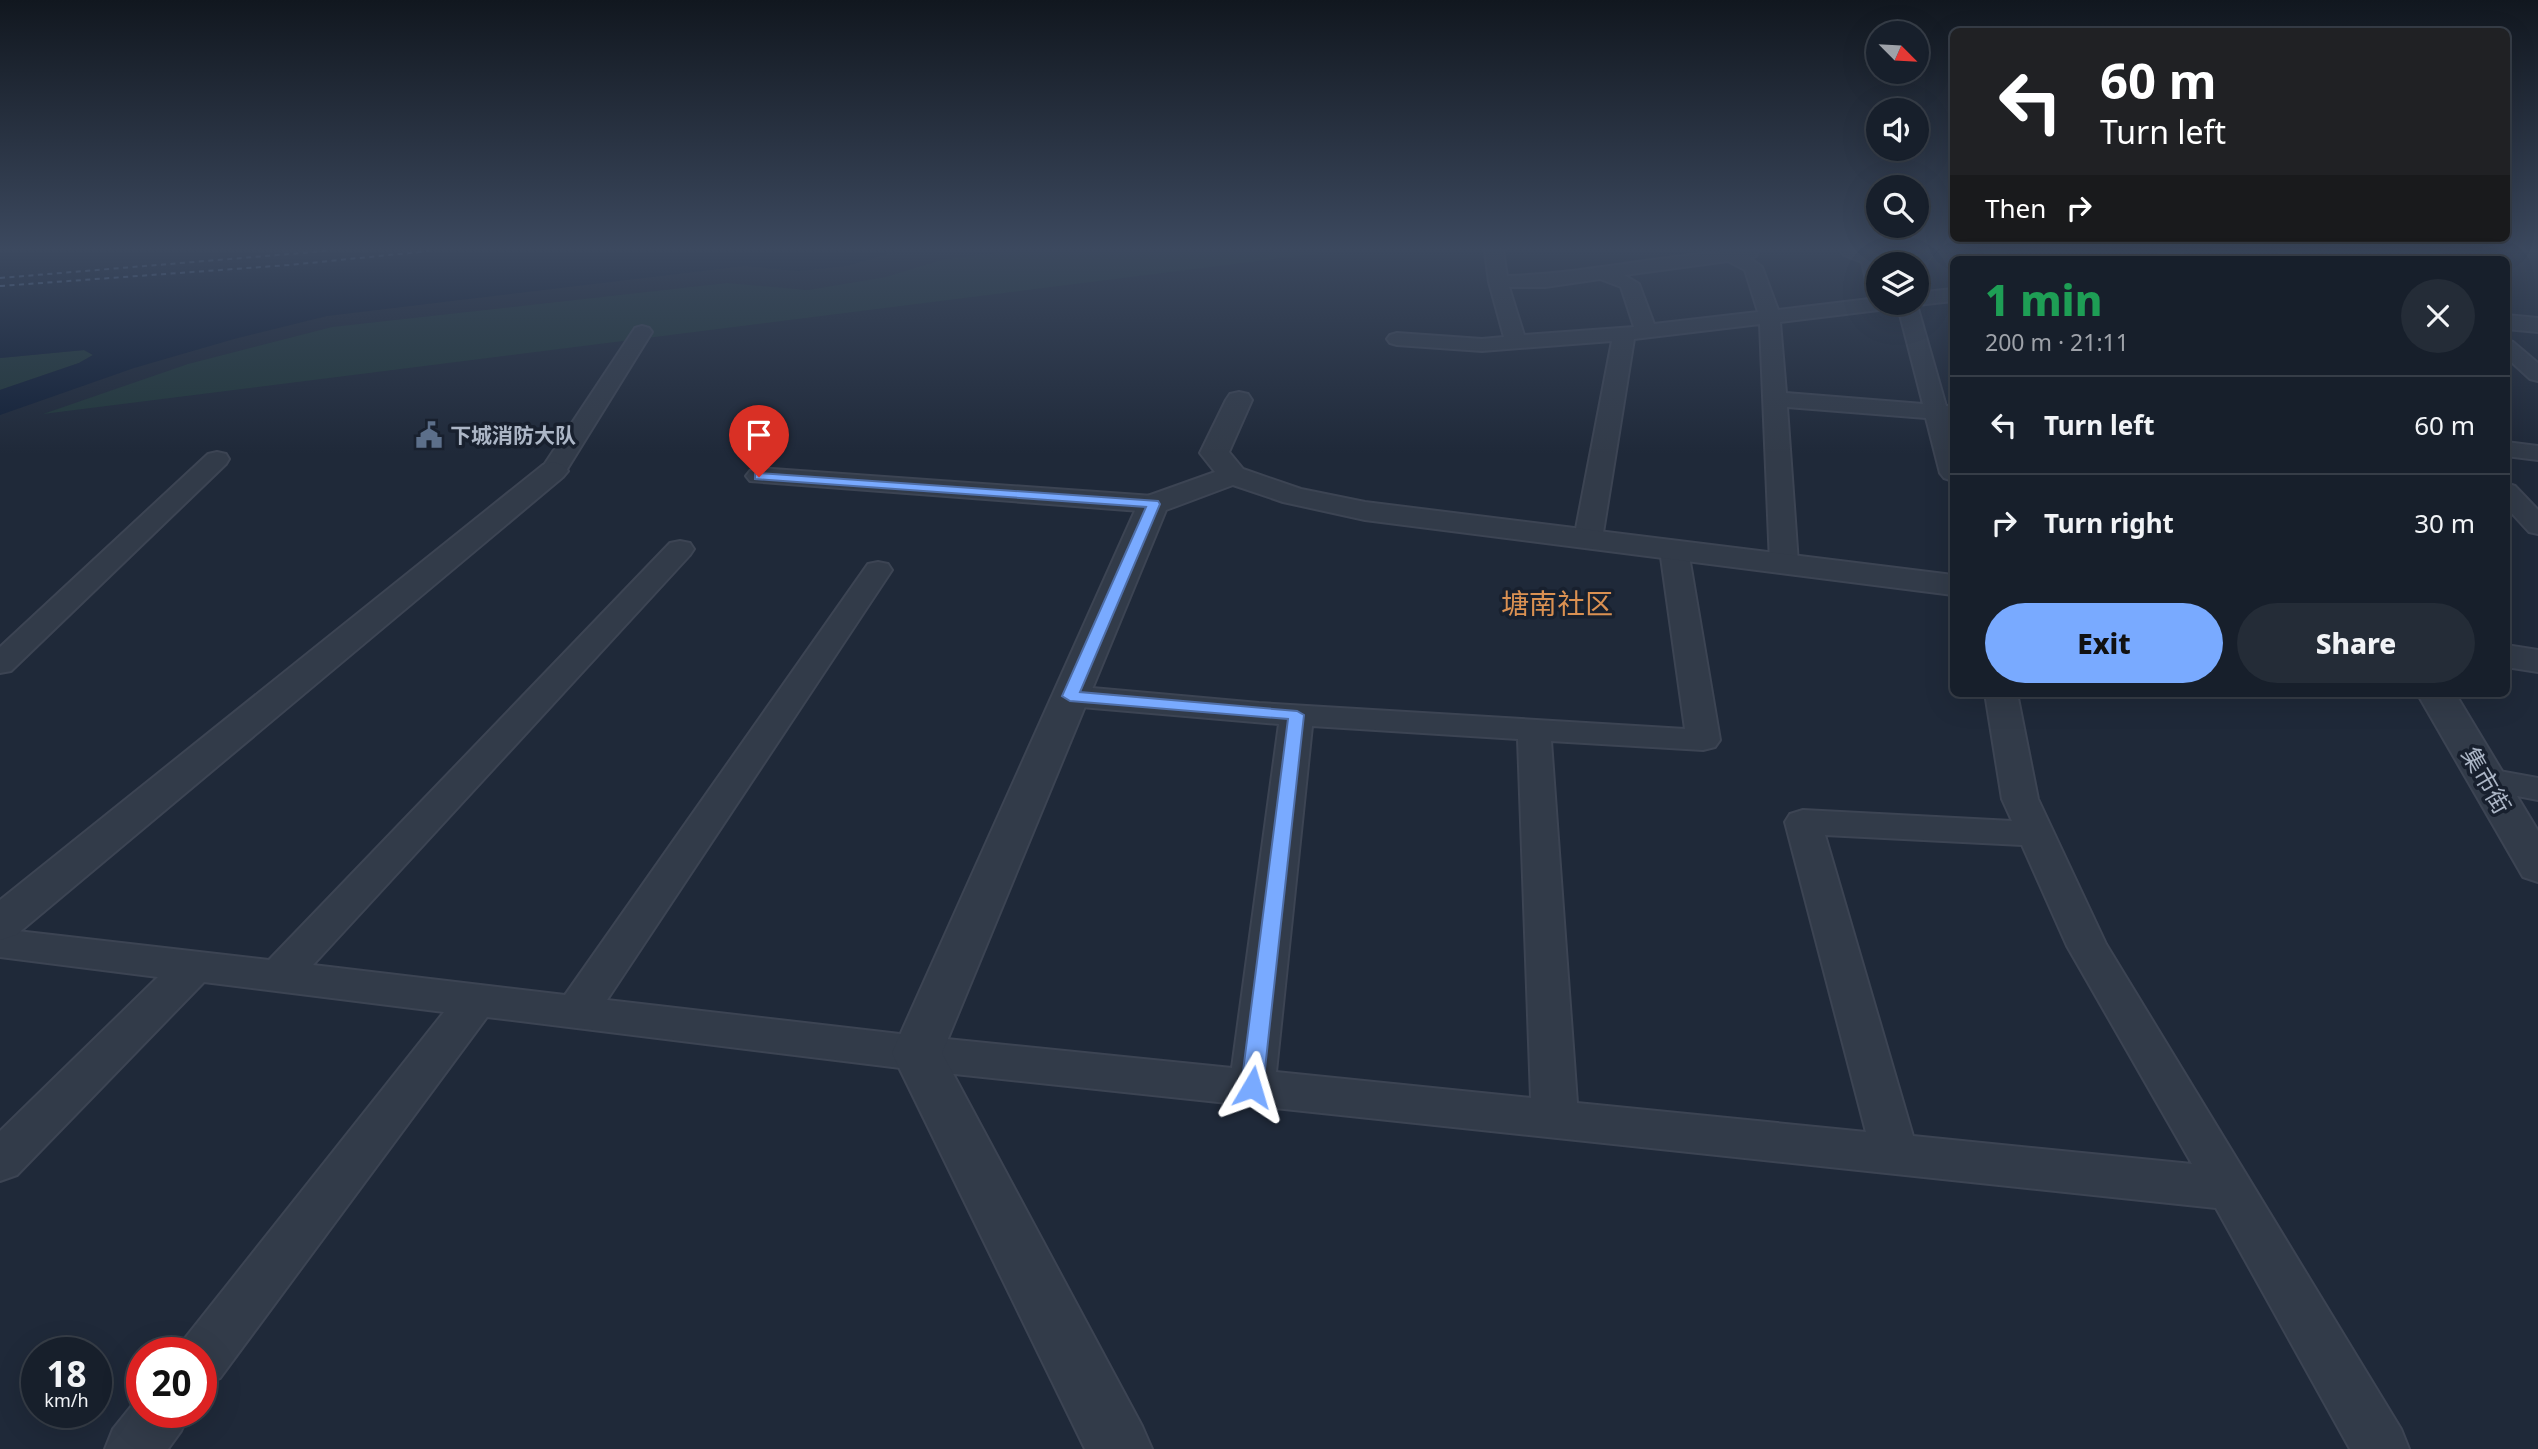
<!DOCTYPE html>
<html lang="en">
<head>
<meta charset="utf-8">
<style>
	body { margin:0; font-family:"Noto Sans","Noto Sans SC",sans-serif; background:#242c37; color:#f1f3f6; height:100vh; display:flex; flex-direction:column; font-size:26px; white-space:nowrap }
	* { box-sizing:border-box; margin:0 }
	p { font-size:23px; color:#9ea2a9 }
	.icon { flex:none; width:38px; height:38px; fill:none; stroke:currentColor; stroke-width:2; stroke-linecap:round; stroke-linejoin:round }
	.map { position:relative; flex:1; overflow:hidden }
	.details { position:absolute; left:1950px; top:256px; width:560px; height:441px; display:flex; flex-direction:column; background:#171f2b; border-radius:10px; box-shadow:0 7px 28px #0002,0 0 0 2px #363d47 }
	.details>* { flex:none }
	.hud { position:absolute; left:1950px; top:28px; width:560px; height:214px; border-radius:10px; box-shadow:0 7px 28px #0002,0 0 0 2px #363d47; background:#202124; color:#fff; overflow:hidden }
	.needle { width:46px; rotate:114deg }
	.buttons { position:absolute; left:1866px; top:21px; display:grid; gap:14px }
	.buttons a { display:grid; place-items:center; width:63px; height:63px; border-radius:50%; background:#171f2b; box-shadow:0 7px 28px #0002,0 0 0 2px #363d47; font-size:35px }
	.speed { position:absolute; left:21px; top:1337px; display:flex; gap:14px; font-size:35px; font-weight:700; text-align:center }
	.speed>* { display:grid; place-content:center; width:91px; height:91px; border-radius:50%; background:#171f2b; box-shadow:0 7px 28px #0002,0 0 0 2px #363d47; line-height:1 }
	.speed small { font-size:18px; font-weight:400 }
	.speed .limit { border:10px solid #d22; background:#fff; color:#111 }
	.pin { position:absolute; display:grid; place-items:center; width:60px; height:60px; color:#fff; margin:-72px -30px; border-radius:50% 50% 50% 0; rotate:-45deg; box-shadow:0 0 7px #0007 }
	.pin .icon { rotate:45deg }
	.me { position:absolute; width:77px; margin:-38px; rotate:7deg; stroke-linejoin:round; filter:drop-shadow(0 0 5px #0008) }
	.turn { display:flex; align-items:center; gap:24px; height:147px; padding:0 35px; font-size:32px }
	.turn .icon { width:91px; height:91px; stroke-width:2.5 }
	.turn b { display:block; font-size:49px; line-height:60px }
	.then { display:flex; align-items:center; height:66px; padding:0 35px; background:#0003; gap:14px; font-size:26px }
	.round { display:grid; place-items:center; flex:none; width:74px; height:74px; border-radius:37px; background:#242c37 }
	.summary { display:flex; align-items:center; justify-content:space-between; height:119px; padding:0 35px }
	h1 { font-size:42px; font-weight:800; line-height:52px; color:#1e9e55 }
	.cta { display:flex; gap:14px; margin-top:auto; padding:14px 35px }
	.cta a { flex:1; height:80px; border-radius:42px; background:#79aaff; color:#111; font-size:28px; font-weight:800; line-height:80px; text-align:center }
	.cta a+a { background:#242c37; color:#f1f3f6 }
	ul { padding:0; list-style:none }
	li { display:flex; align-items:center; gap:21px; height:98px; padding:0 35px; border-top:2px solid #363d47 }
	li div { flex:1 }
	li b { display:block; font-size:26px }
	li em { font-style:normal }
	.map>svg:first-child { display:block }
	.green { fill:#21373a }
	.water { fill:#122037 }
	.lines { fill:none; stroke-linecap:round; stroke-linejoin:round }
	.ferry { stroke:#627fa9; stroke-width:2; stroke-dasharray:5 4.5; stroke-linecap:butt }
	.lane-casing { stroke:#3c4453; stroke-width:4 }
	.street-casing { stroke:#3c4453; stroke-width:4 }
	.lane { fill:#323b49; fill-rule:evenodd }
	.street { fill:#323b49; fill-rule:evenodd }
	.route { fill:#79aaff; stroke:#4f6ea6; stroke-width:2 }
	.labels { text-anchor:middle; dominant-baseline:central; stroke-width:7; stroke-linejoin:round; paint-order:stroke }
	.far-poi-label { font-size:21px; font-weight:bold; fill:#acb6c6; stroke:#18202e; text-anchor:start }
	.street-label { font-size:24px; fill:#acb6c6; stroke:#18202e }
	.quarter-label { font-size:28px; fill:#db9152; stroke:#18202e }
</style>
</head>
<body>
<div class="map">
<svg width="2538" height="1449" viewBox="0 0 2538 1449">
	<rect width="100%" height="100%" fill="#1f2939"/>
	<g class="green">
		<path d="M 1016,251 L 1338,251 L 43,414 L 188,364 L 332,327 L 727,283 L 808,290 L 886,277 L 945,259 Z"/>
		<path d="M 84,350 L 93,355 L 79,363 L 0,390 L 0,358 Z"/>
	</g>
	<path class="water" d="M 0,251 L 897,251 L 847,266 L 798,271 L 744,266 L 327,316 L 234,339 L 134,368 L 0,415 L 0,390 L 79,363 L 93,355 L 84,350 L 0,358 Z"/>
	<g class="lines">
		<g class="ferry">
			<path d="M 0,278 L 326,251"/>
			<path d="M 0,286 L 289,265 L 429,251"/>
		</g>
		<defs>
			<g id="lane">
				<path d="M 1485,251 L 1503,251 L 1507,276 C 1591,274 1674,251 1758,251 L 1756,256 L 1749,258 L 1762,267 L 1778,310 L 1878,298 L 1878,303 L 1897,303 L 1894,307 L 1887,309 L 1780,322 L 1786,393 L 1923,404 L 1897,303 L 1916,303 L 1916,293 L 1953,289 L 1953,301 L 1917,305 L 1946,406 L 1953,406 L 1953,420 L 1950,420 L 1953,429 L 1953,481 L 1944,478 L 1940,473 L 1926,418 L 1787,407 L 1798,563 L 1794,569 L 1784,571 L 1774,569 L 1770,563 L 1760,324 L 1634,339 L 1602,539 L 1598,545 L 1588,547 L 1578,545 L 1574,539 L 1612,341 L 1482,351 L 1397,345 L 1390,343 L 1387,339 L 1390,335 L 1397,333 L 1482,339 L 1504,337 L 1489,282 ZM 1728,261 L 1745,270 L 1758,312 L 1654,324 L 1639,284 L 1624,275 ZM 1600,279 L 1621,287 L 1634,327 L 1524,335 L 1509,287 L 1545,287 Z"/>
				<path d="M 1841,251 L 1865,251 L 1876,255 L 1881,264 L 1878,264 L 1878,295 L 1868,289 L 1862,262 L 1844,255 Z"/>
				<path d="M 1985,251 L 2003,251 L 2007,259 L 1989,259 Z"/>
				<path d="M 2279,251 L 2297,251 L 2304,259 L 2285,259 Z"/>
				<path d="M 2418,251 L 2438,251 L 2446,259 L 2426,259 Z"/>
				<path d="M 642,326 L 649,328 L 652,332 L 566,471 L 562,476 L 553,479 L 544,476 L 540,471 L 635,328 Z"/>
				<path d="M 2506,340 L 2513,342 L 2538,363 L 2538,381 L 2530,379 L 2506,357 Z"/>
				<path d="M 2506,442 L 2538,446 L 2538,460 L 2506,456 Z"/>
				<path d="M 217,452 L 226,454 L 229,459 L 226,464 L 11,671 L 0,673 L 0,647 L 208,454 Z"/>
				<path d="M 759,468 L 1153,496 L 1162,498 L 1166,504 L 1162,510 L 1153,512 L 750,481 L 746,476 L 750,471 Z"/>
				<path d="M 2506,483 L 2515,486 L 2538,510 L 2538,534 L 2529,532 L 2506,507 Z"/>
				<path d="M 680,541 L 690,543 L 694,549 L 690,555 L 313,965 L 565,995 L 868,564 L 878,562 L 888,564 L 892,570 L 607,1000 L 917,1036 L 1232,1068 L 1279,724 L 1070,706 L 1059,703 L 1054,696 L 1059,689 L 1070,686 L 1259,703 L 1685,729 L 1660,550 L 1664,544 L 1674,542 L 1684,544 L 1688,550 L 1720,740 L 1715,747 L 1703,750 L 1551,741 L 1577,1103 L 1866,1132 L 1785,822 L 1790,814 L 1803,810 L 2012,821 L 2002,799 L 1985,693 L 2017,693 L 2038,799 L 2106,944 L 2401,1429 L 2409,1449 L 2350,1449 L 2216,1208 L 917,1070 L 487,1017 L 220,1378 L 201,1385 L 201,1353 L 177,1353 L 182,1342 L 444,1012 L 204,982 L 17,1175 L 0,1181 L 0,1131 L 158,977 L 0,957 L 0,929 L 269,960 L 670,543 ZM 1312,726 L 1518,739 L 1531,1098 L 1276,1072 ZM 1825,835 L 2022,845 L 2067,946 L 2192,1164 L 1913,1136 Z"/>
				<path d="M 2488,769 L 2538,778 L 2538,800 L 2476,788 L 2470,780 L 2476,772 Z"/>
				<path d="M 142,1393 L 142,1412 L 189,1412 L 181,1431 L 168,1449 L 105,1449 L 113,1429 Z"/>
			</g>
			<g id="street">
				<path d="M 2158,251 L 2179,251 L 2185,259 L 2163,259 Z"/>
				<path d="M 2506,315 L 2538,318 L 2538,332 L 2506,329 Z"/>
				<path d="M 1239,392 L 1248,394 L 1252,400 L 1229,452 L 1243,469 L 1301,489 L 1365,502 L 1953,575 L 1953,595 L 1365,520 L 1283,502 L 1233,485 L 1166,510 L 942,1053 L 1142,1426 L 1152,1449 L 1085,1449 L 892,1053 L 1138,504 L 1142,498 L 1215,472 L 1200,453 L 1226,400 L 1230,394 Z"/>
				<path d="M 553,462 L 563,465 L 568,471 L 563,477 L 16,935 L 0,940 L 0,900 L 543,465 Z"/>
				<path d="M 2506,645 L 2538,650 L 2538,672 L 2506,667 Z"/>
				<path d="M 2417,693 L 2455,693 L 2538,831 L 2538,882 L 2523,877 Z"/>
			</g>
		</defs>
		<use href="#lane" class="lane-casing"/>
		<use href="#street" class="street-casing"/>
		<use href="#lane" class="lane"/>
		<use href="#street" class="street"/>
	</g>
	<linearGradient id="sky" x2="0" y2="1"><stop stop-color="#11171f"/><stop offset="0.55" stop-color="#3c495f"/><stop offset="1" stop-color="#3c495f" stop-opacity="0"/></linearGradient>
	<rect width="2538" height="454" fill="url(#sky)"/>
	<path class="route" d="M 759,473 L 1158,501 L 1160,504 L 1080,692 L 1297,711 L 1304,715 L 1263,1087 L 1260,1094 L 1252,1096 L 1245,1094 L 1241,1087 L 1288,719 L 1070,701 L 1062,696 L 1146,507 L 755,479 L 755,474 Z"/>
	<defs>
		<symbol id="civic-bare" viewBox="-9 -9 18 18"><path d="M-.6-6.5H3V-4.5H.6V-3L4-1V1h2V6H-6V1h2V-1L-.6-3ZM-1.2 2.5V6h2.4V2.5Z" fill="#5c6f8a" stroke="#18202e" stroke-width="2.5" paint-order="stroke"/></symbol>
	</defs>
	<g fill-rule="evenodd">
		<use href="#civic-bare" x="410" y="416" width="38" height="38"/>
	</g>
	<g class="labels">
		<g class="far-poi-label">
			<text x="450" y="435">下城消防大队</text>
		</g>
		<g class="street-label">
			<text transform="translate(2487 780) rotate(60)">集市街</text>
		</g>
		<g class="quarter-label">
			<text x="1557" y="603">塘南社区</text>
		</g>
	</g>
</svg>
<div class="buttons">
<a><svg class="needle" viewBox="-14 -14 28 28"><path d="M0-13l5 13h-10z" fill="#e53935"/><path d="M0 13l5-13h-10z" fill="#9ea2a9"/></svg></a>
<a><svg class="icon" aria-label="sound" viewBox="0 0 24 24"><path d="M4 9h4l5-4v14l-5-4H4zM17 9q2 3 0 6"/></svg></a>
<a><svg class="icon" aria-label="search" viewBox="0 0 24 24"><circle cx="10" cy="10" r="6"/><path d="M15 15l6 6"/></svg></a>
<a><svg class="icon" aria-label="layers" viewBox="0 0 24 24"><path d="M12 4l9 5-9 5-9-5zM3 14l9 5 9-5"/></svg></a>
</div>
<div class="speed"><div>18<small>km/h</small></div><div class="limit">20</div></div>
<div class="pin" style="left:759px;top:477px;background:#d93025"><svg class="icon" aria-label="arrive" viewBox="0 0 24 24"><path d="M6 21V4h12l-3 4 3 4H6"/></svg></div>
<svg class="me" style="left:1252px;top:1087px" viewBox="-20 -20 40 40"><path d="M0-17L14 15 0 8-14 15z" fill="#79aaff" stroke="#fff" stroke-width="4"/></svg>
<div class="hud">
<div class="turn"><svg class="icon" aria-label="left" viewBox="0 0 24 24"><path d="M17 20v-9H6M10 6l-5 5 5 5"/></svg><div><b>60 m</b>Turn left</div></div>
<div class="then">Then<svg class="icon" aria-label="right" viewBox="0 0 24 24"><path d="M7 20v-9h11M14 6l5 5-5 5"/></svg></div>
</div>
<section class="details">
<div class="summary"><div><h1>1 min</h1><p>200 m · 21:11</p></div><a class="round"><svg class="icon" aria-label="close" viewBox="0 0 24 24"><path d="M6 6l12 12M18 6L6 18"/></svg></a></div>
<ul>
<li><svg class="icon" aria-label="left" viewBox="0 0 24 24"><path d="M17 20v-9H6M10 6l-5 5 5 5"/></svg><div><b>Turn left</b></div><em>60 m</em></li>
<li><svg class="icon" aria-label="right" viewBox="0 0 24 24"><path d="M7 20v-9h11M14 6l5 5-5 5"/></svg><div><b>Turn right</b></div><em>30 m</em></li>
</ul>
<div class="cta"><a>Exit</a><a>Share</a></div>
</section>
</div>
</body>
</html>
